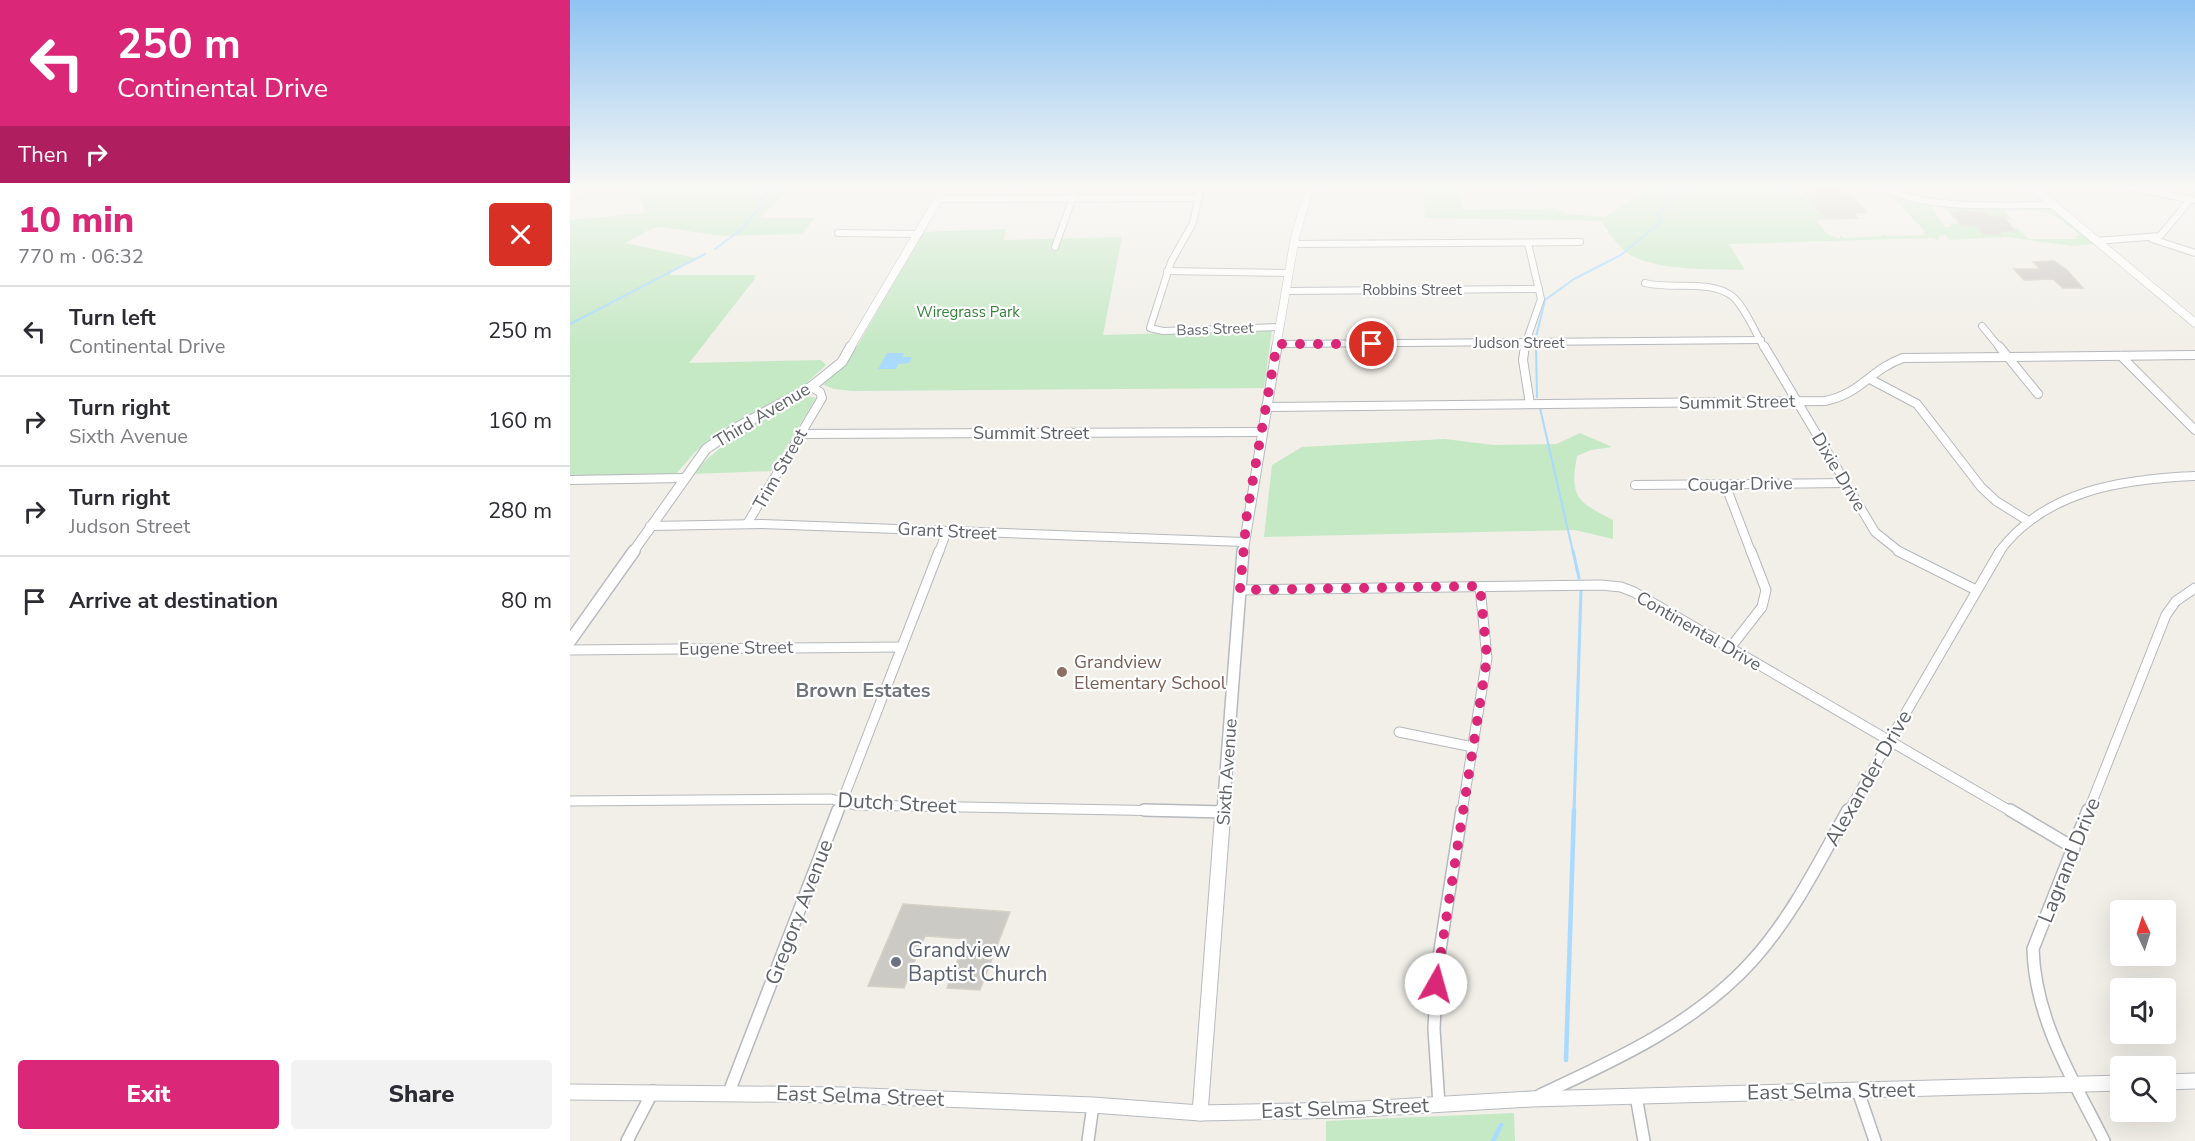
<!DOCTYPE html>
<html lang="en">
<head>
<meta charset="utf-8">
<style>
	body { margin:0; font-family:"Nunito Sans",sans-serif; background:#f2f2f3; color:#2b2b33; height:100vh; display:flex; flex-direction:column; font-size:22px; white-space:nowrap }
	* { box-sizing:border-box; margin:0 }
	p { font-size:20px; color:#7c7c81 }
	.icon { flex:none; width:33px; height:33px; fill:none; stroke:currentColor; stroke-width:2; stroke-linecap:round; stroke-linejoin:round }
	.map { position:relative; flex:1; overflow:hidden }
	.details { display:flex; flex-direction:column; background:#fff; width:570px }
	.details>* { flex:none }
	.hud { background:#db2777; color:#fff; overflow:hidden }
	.needle { width:39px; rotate:356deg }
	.tools { position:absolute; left:1540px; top:900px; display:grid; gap:12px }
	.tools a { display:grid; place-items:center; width:66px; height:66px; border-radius:6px; background:#fff; box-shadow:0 6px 24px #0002; font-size:30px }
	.pin { position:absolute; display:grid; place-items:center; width:51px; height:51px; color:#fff; margin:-26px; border:3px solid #fff; border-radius:50%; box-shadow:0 2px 6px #0007 }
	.me { position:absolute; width:66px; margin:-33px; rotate:7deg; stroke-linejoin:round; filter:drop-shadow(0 0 4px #0008) }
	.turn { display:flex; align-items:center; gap:21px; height:126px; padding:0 18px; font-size:27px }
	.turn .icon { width:78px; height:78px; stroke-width:2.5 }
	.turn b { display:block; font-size:42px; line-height:51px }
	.then { display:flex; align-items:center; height:57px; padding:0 18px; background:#0003; gap:12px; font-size:22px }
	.round { display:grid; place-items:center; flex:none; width:63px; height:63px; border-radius:6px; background:#f2f2f3 }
	.overview { display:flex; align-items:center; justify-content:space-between; height:102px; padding:0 18px }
	h1 { font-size:36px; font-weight:800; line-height:45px; color:#db2777 }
	.cta { display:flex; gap:12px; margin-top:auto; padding:12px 18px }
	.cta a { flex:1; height:69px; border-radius:6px; background:#db2777; color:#fff; font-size:24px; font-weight:800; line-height:69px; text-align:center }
	.cta a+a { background:#f2f2f3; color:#2b2b33 }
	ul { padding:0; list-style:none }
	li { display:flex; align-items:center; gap:18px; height:90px; padding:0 18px; border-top:2px solid #e1e1e2 }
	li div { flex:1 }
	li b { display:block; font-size:22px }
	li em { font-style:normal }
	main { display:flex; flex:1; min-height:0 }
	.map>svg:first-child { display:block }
	.green { fill:#c5e8c5 }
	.water { fill:#aadaff }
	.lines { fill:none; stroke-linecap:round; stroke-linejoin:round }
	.stream-far2 { stroke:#aadaff; stroke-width:2 }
	.stream-far1 { stroke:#aadaff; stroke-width:3 }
	.stream { stroke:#aadaff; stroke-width:4.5 }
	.building { fill:#cccac5; stroke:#d6d1c6; stroke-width:1.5 }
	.street-far3-casing { stroke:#b5b8bc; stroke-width:8 }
	.street-far2-casing { stroke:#b5b8bc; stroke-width:10 }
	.street-far1-casing { stroke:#b5b8bc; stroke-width:11 }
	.street-casing { stroke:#b5b8bc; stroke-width:14 }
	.secondary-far3-casing { stroke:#b6babf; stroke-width:9 }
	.secondary-far2-casing { stroke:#b6babf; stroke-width:11 }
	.secondary-far1-casing { stroke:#b6babf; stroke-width:14 }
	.secondary-casing { stroke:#b6babf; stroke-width:17 }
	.street-far3 { stroke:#fff; stroke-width:6 }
	.street-far2 { stroke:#fff; stroke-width:8 }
	.street-far1 { stroke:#fff; stroke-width:9 }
	.street { stroke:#fff; stroke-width:11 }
	.secondary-far3 { stroke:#fff; stroke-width:8 }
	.secondary-far2 { stroke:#fff; stroke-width:9 }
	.secondary-far1 { stroke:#fff; stroke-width:11 }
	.secondary { stroke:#fff; stroke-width:15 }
	.rail { stroke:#b6b7b8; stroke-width:2; stroke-dasharray:1 5; stroke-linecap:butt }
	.route { stroke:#db2777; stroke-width:10; stroke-dasharray:0 18 }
	.education-dot { fill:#8d6e63; stroke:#fff; stroke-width:2 }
	.worship-dot { fill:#6b7280; stroke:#fff; stroke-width:2 }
	.labels { text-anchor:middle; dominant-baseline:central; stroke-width:4.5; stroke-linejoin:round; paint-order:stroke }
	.far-street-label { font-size:15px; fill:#5f6368; stroke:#fff }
	.far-park-label { font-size:15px; fill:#348238; stroke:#fff }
	.street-label { font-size:18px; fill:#5f6368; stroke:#fff }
	.education-label { font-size:18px; fill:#785e54; stroke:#fff; text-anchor:start }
	.neighbourhood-label { font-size:20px; font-weight:bold; fill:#70757a; stroke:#fff }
	.near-street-label { font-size:21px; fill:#5f6368; stroke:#fff }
	.near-worship-label { font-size:21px; fill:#5b616d; stroke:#fff; text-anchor:start }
</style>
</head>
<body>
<main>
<section class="details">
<div class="hud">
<div class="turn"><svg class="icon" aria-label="left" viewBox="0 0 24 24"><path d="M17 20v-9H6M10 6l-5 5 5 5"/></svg><div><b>250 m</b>Continental Drive</div></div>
<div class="then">Then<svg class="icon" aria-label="right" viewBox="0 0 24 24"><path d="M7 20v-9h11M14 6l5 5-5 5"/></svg></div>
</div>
<div class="overview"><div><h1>10 min</h1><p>770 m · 06:32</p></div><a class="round" style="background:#d93025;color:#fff"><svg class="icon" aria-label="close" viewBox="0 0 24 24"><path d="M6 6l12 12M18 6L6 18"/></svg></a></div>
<ul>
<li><svg class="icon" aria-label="left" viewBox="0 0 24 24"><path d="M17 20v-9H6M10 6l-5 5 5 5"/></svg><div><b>Turn left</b><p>Continental Drive</p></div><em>250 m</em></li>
<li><svg class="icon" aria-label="right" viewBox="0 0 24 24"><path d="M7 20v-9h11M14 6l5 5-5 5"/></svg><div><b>Turn right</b><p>Sixth Avenue</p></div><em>160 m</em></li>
<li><svg class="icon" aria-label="right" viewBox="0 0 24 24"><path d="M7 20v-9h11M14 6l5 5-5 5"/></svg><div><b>Turn right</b><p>Judson Street</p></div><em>280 m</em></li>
<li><svg class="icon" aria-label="arrive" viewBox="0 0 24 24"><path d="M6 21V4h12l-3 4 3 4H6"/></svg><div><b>Arrive at destination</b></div><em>80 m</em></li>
</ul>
<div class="cta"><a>Exit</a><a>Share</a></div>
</section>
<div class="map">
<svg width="1625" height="1141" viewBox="0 0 1625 1141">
	<rect width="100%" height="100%" fill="#f1efe8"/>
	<g class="green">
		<path d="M 66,186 L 224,186 L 190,218 L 245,218 L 232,234 L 152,236 L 91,227 L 81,229 L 55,243 L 126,258 L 100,273 L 101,275 L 185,275 L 184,280 L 119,363 L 251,360 L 256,365 L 229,390 L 151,431 L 126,451 L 106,474 L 0,477 L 0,220 L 75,213 Z"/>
		<path d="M 853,186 L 887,186 L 893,210 L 986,208 L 997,214 L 1035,217 L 1070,195 L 1076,186 L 1216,186 L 1221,190 L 1251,189 L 1228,192 L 1242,202 L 1256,218 L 1286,218 L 1286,215 L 1290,219 L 1246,220 C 1253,230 1259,238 1270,238 L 1270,235 L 1274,238 L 1312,236 L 1312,234 L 1316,236 L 1354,235 L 1355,231 L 1324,199 L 1326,197 L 1357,201 L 1375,227 L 1381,227 L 1380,223 L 1407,226 L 1413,234 L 1431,235 L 1429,231 L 1447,228 L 1459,239 L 1508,239 L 1505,236 L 1510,235 C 1485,214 1480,210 1447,210 L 1447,212 L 1442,208 L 1480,207 L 1525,244 L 1503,246 L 1437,237 L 1378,240 L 1376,235 L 1372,234 L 1367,240 L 1362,238 L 1159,244 L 1175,270 C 1142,269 1093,271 1062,256 C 1048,248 1040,234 1031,221 L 855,218 Z"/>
		<path d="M 1366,202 L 1432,207 L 1442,221 L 1434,217 L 1418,216 L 1415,212 L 1381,211 L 1386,218 L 1383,218 L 1376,208 L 1369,207 Z"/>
		<path d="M 436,229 L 434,240 L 552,237 L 533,335 L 702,330 L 694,388 L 283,391 L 264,389 L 251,384 L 281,357 L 353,232 Z"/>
		<path d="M 234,395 L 246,398 L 202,471 L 122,474 C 157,438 190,419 234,395 Z"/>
		<path d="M 1010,433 L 1042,447 L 1021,450 L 1007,456 C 999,498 1008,502 1043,520 L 1043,539 L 1005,530 L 694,537 L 702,465 L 732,447 L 875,439 L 923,445 L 987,444 Z"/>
		<path d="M 944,1113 L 945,1141 L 756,1141 L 756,1121 Z"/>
	</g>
	<path class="water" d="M 317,353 L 334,353 L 332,357 L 342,357 L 339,363 L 328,364 L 326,369 L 308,369 Z"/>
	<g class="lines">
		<g class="stream-far2">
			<path d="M 145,249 L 171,230 L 194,202 L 190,199 L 202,186"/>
			<path d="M 0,324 L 135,254"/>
			<path d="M 966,337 L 975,300 L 1004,279 L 1051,255 L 1092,221 L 1087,214 L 1099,206 L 1100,199 L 1109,193 L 1112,186"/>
			<path d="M 966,346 L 967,397"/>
			<path d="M 970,408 L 1003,552"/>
		</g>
		<g class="stream-far1">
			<path d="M 1003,551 L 1009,578"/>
			<path d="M 1004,812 L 1011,590"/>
		</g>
		<g class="stream">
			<path d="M 996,1060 L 1004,810"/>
			<path d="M 923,1141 L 931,1125"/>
		</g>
	</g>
	<g class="building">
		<path d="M 1271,189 L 1276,194 L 1281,194 L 1297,212 L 1284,213 L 1287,218 L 1256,218 L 1233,191 Z"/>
		<path d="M 1381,211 L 1415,212 L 1418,216 L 1434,217 L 1446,232 L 1429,231 L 1432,235 L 1413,234 L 1407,226 L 1390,225 Z"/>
		<path d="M 1484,261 L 1497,270 L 1513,288 L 1493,288 L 1483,279 L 1454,280 L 1444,269 L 1470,269 L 1463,262 Z"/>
		<path d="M 333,904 L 440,912 L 410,990 L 377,988 L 396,939 L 355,936 L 334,988 L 298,986 Z"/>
	</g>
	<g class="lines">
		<defs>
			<g id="street-far3">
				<path d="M 631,186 L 623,223 L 601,262 L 580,328 L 593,331 L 709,327"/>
				<path d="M 1308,186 C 1359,211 1427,205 1483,205"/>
				<path d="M 1553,186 L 1623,200"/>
				<path d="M 368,199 L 629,198"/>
				<path d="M 268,233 L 349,234"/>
				<path d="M 1582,239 L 1625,253"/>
				<path d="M 1526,241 L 1590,236 L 1620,200"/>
				<path d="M 724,244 L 1010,242"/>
				<path d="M 485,247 L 507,186"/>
				<path d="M 597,271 L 719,273"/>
				<path d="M 1075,283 C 1102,290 1139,279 1162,296 C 1173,304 1187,335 1194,348"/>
				<path d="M 716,291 L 969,289"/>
				<path d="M 1412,326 L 1430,348"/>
				<path d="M 707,344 L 1191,340"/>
				<path d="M 954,348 L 971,299 L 958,243"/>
			</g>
			<g id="street-far2">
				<path d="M 955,346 L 953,360 L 960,404"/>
				<path d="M 1194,346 L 1305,532 L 1330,552"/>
				<path d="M 1429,346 L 1468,394"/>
				<path d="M 1551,356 L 1625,430"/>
				<path d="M 1300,379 L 1347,404 L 1411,487 L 1426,501 L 1458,521"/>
				<path d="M 696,407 L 1255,401 C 1291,394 1301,369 1333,358 L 1625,355"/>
				<path d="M 230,434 L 691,432"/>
				<path d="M 0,480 L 113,478"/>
				<path d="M 1155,484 L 1181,552"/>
				<path d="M 1065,485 L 1276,483"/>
				<path d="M 177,524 L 252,398 L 250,392 L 241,387"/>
				<path d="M 80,526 L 192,524 L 674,542"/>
				<path d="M 369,552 L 377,531"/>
				<path d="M 1429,552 C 1475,490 1553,479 1625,476"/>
			</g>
			<g id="street-far1">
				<path d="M 1328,551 L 1406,590"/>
				<path d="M 670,590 L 1031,585 L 1051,587 L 1064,592 L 1442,812"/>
				<path d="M 1160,648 L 1192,607 L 1196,590 L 1181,551"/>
				<path d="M 0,650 L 332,647"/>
				<path d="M 829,732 L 903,747"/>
				<path d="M 0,801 L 261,799 L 285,805 L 653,812"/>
				<path d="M 268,812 L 369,551"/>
				<path d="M 892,812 L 917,658 L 910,587"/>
				<path d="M 1278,812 L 1430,551"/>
				<path d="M 1518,812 L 1596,615 L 1606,601 L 1625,588"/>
			</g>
			<g id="street">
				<path d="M 574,810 L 654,812"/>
				<path d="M 1440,810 L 1504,848"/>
				<path d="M 1518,810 L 1463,949 C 1465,1020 1503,1079 1534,1141"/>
				<path d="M 1288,1091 L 1305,1141"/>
				<path d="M 159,1092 L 268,810"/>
				<path d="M 970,1095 C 1046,1060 1125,1024 1182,961 C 1222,917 1249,862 1278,810"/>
				<path d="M 1066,1096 L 1074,1141"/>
				<path d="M 869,1105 L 864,1029 L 867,969 L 892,810"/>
				<path d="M 57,1141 L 83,1091"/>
				<path d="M 518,1141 L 523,1105"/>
			</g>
			<g id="secondary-far3">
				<path d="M 1461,186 L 1625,323"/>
				<path d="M 280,348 L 376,186"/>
				<path d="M 706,348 L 725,237 L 740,186"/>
			</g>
			<g id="secondary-far2">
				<path d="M 63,552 L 136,449 L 168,427 L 241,387 L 272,362 L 281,346"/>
				<path d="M 673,552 L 707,346"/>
			</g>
			<g id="secondary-far1">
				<path d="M 0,641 L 64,551"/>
				<path d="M 653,812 L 673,551"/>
			</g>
			<g id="secondary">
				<path d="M 1596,1082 L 1625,1081"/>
				<path d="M 0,1092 L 272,1095 L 523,1105 L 630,1113 L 776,1110 L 961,1099 L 1551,1083"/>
				<path d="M 630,1113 L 653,810"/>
			</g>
		</defs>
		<use href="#street-far3" class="street-far3-casing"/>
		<use href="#street-far2" class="street-far2-casing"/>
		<use href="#street-far1" class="street-far1-casing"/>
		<use href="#street" class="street-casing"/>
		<use href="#secondary-far3" class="secondary-far3-casing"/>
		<use href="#secondary-far2" class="secondary-far2-casing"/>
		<use href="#secondary-far1" class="secondary-far1-casing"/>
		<use href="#secondary" class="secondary-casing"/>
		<use href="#street-far3" class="street-far3"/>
		<use href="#street-far2" class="street-far2"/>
		<use href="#street-far1" class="street-far1"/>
		<use href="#street" class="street"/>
		<use href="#secondary-far3" class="secondary-far3"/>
		<use href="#secondary-far2" class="secondary-far2"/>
		<use href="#secondary-far1" class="secondary-far1"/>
		<use href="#secondary" class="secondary"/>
		<path class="rail" d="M 0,202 L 36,186"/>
	</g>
	<linearGradient id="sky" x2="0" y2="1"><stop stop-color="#8fc3f1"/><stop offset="0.54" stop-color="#f9f8f5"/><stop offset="1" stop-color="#f9f8f5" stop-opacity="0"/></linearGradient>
	<rect width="1625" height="346" fill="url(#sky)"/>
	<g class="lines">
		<path class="route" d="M 802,344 L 707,344 L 677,513 L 670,590 L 910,586 L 917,658 L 866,984"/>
	</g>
	<circle class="education-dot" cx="492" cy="672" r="6"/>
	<circle class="worship-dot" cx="326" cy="962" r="6"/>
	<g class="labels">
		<g class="far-street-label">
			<text x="842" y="290">Robbins Street</text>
			<text transform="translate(645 329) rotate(-2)">Bass Street</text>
			<text x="949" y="343">Judson Street</text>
		</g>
		<g class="far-park-label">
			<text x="398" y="312">Wiregrass Park</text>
		</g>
		<g class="street-label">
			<text transform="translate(1167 402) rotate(-1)">Summit Street</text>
			<text transform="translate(192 415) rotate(-31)">Third Avenue</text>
			<text x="461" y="433">Summit Street</text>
			<text transform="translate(210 469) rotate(-60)">Trim Street</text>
			<text transform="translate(1269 472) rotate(59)">Dixie Drive</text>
			<text transform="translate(1170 484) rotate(-1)">Cougar Drive</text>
			<text transform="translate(377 531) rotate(3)">Grant Street</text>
			<text transform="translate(1129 631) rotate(30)">Continental Drive</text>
			<text transform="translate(166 648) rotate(-1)">Eugene Street</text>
			<text transform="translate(657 772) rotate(-86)">Sixth Avenue</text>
		</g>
		<g class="education-label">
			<text x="504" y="662">Grandview<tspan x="504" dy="21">Elementary School</tspan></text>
		</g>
		<g class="neighbourhood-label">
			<text x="293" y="690">Brown Estates</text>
		</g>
		<g class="near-street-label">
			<text transform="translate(1298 778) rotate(-60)">Alexander Drive</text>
			<text transform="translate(327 803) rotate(3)">Dutch Street</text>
			<text transform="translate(1499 860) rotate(-68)">Lagrand Drive</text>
			<text transform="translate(229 912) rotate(-69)">Gregory Avenue</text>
			<text transform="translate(1261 1091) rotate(-1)">East Selma Street</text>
			<text transform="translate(290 1096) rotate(2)">East Selma Street</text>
			<text transform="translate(775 1108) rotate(-2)">East Selma Street</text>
		</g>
		<g class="near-worship-label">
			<text x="338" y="950">Grandview<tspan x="338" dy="24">Baptist Church</tspan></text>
		</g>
	</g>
</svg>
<div class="tools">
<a><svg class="needle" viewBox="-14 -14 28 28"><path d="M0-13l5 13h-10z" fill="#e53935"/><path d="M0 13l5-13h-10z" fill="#7c7c81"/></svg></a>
<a><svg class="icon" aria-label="sound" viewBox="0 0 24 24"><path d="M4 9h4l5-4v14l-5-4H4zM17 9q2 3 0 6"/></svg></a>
<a><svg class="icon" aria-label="search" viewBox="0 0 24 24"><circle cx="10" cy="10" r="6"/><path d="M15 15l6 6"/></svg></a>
</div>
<div class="pin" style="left:802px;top:344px;background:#d93025"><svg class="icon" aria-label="arrive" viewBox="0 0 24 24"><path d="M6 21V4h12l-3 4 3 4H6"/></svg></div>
<svg class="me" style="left:866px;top:984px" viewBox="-20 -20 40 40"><circle r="19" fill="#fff"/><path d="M0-13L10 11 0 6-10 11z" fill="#db2777"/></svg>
</div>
</main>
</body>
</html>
